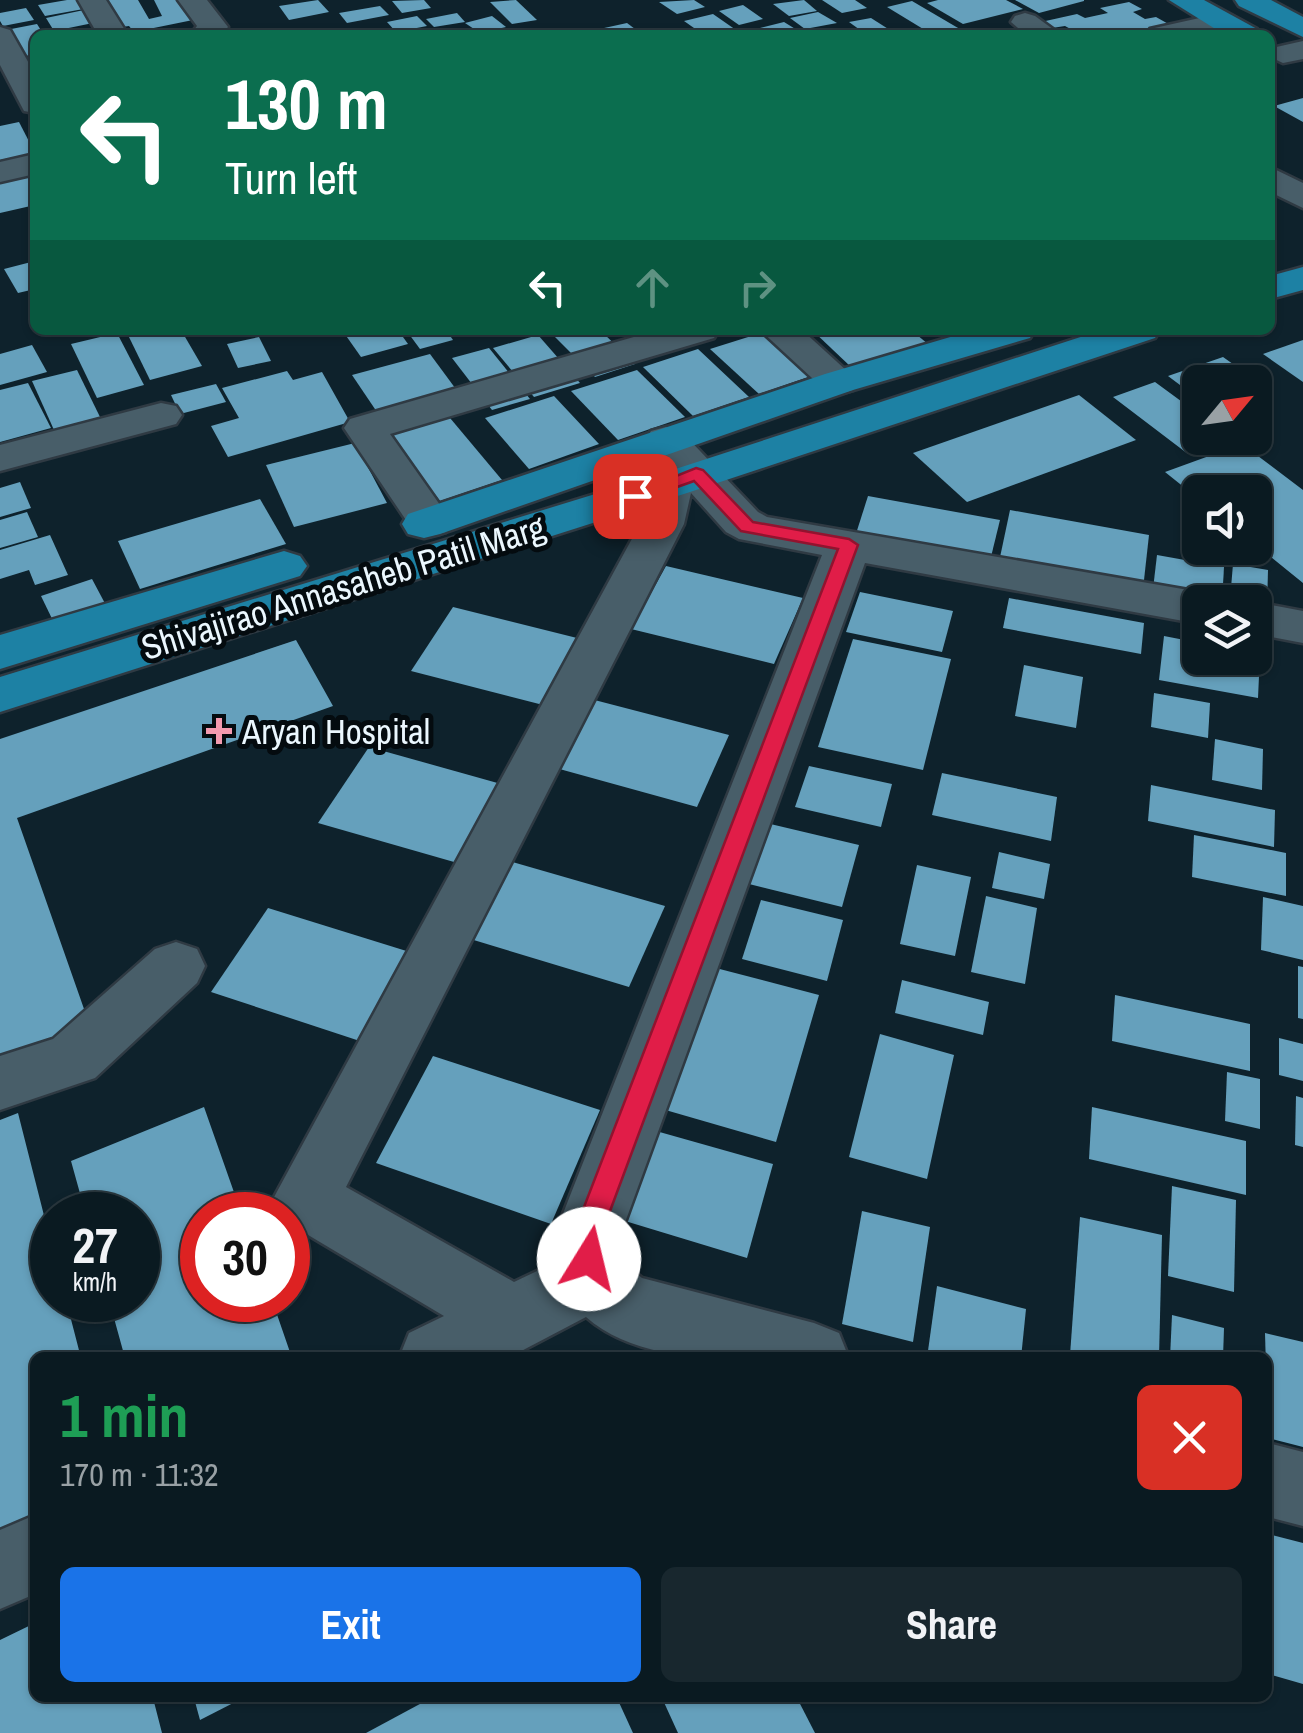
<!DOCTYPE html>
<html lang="en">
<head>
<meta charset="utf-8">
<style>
	body { margin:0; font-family:"Archivo Narrow",sans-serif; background:#18272e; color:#f1f3f6; height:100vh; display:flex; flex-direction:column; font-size:38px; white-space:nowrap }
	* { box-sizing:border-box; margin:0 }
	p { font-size:32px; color:#99a1a5 }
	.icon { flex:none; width:55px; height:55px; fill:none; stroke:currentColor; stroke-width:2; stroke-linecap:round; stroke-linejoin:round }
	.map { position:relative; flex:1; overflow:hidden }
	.panel { position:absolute; left:30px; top:1352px; width:1242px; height:350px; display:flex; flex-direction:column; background:#0a1a21; border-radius:15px; box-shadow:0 2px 8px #0004,0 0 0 2px #2a383f }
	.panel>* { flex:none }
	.hud { position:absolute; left:30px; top:30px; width:1245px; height:305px; border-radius:15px; box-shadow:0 2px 8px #0004,0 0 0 2px #2a383f; background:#0b6e4f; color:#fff; overflow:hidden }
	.needle { width:65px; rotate:61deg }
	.controls { position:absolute; left:1182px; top:365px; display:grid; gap:20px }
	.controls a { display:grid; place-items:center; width:90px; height:90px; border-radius:15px; background:#0a1a21; box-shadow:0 2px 8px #0004,0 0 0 2px #2a383f; font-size:50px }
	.speed { position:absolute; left:30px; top:1192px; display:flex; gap:20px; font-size:50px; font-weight:700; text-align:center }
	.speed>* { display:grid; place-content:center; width:130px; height:130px; border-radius:50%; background:#0a1a21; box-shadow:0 2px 8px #0004,0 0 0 2px #2a383f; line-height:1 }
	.speed small { font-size:25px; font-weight:400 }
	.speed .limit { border:15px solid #d22; background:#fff; color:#111 }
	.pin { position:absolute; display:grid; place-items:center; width:85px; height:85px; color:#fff; margin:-42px; border-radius:20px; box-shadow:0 5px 15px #0006 }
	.me { position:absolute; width:110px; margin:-55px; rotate:9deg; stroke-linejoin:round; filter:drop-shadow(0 0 8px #0008) }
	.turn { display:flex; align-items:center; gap:35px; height:210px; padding:0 30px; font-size:45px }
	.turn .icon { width:130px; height:130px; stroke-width:2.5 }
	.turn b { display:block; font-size:70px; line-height:85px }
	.lanes { display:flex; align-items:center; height:95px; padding:0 30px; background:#0003; justify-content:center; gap:50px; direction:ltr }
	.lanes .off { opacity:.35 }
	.round { display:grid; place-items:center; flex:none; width:105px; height:105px; border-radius:15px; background:#18272e }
	.headline { display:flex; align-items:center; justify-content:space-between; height:170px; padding:0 30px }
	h1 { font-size:60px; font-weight:700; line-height:75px; color:#1e9e55 }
	.action { display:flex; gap:20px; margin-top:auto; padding:20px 30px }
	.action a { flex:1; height:115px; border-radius:15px; background:#1a73e8; color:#fff; font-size:40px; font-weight:700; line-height:115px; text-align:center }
	.action a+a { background:#18272e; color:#f1f3f6 }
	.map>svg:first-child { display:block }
	.building { fill:#65a0bc }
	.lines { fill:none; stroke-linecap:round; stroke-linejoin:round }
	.minor-casing { stroke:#2f3a43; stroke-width:5 }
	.major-casing { stroke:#2f3a43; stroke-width:5 }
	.minor { fill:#485e69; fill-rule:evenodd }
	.major { fill:#1d81a4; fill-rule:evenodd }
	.route { fill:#e11d48; stroke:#92132f; stroke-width:2.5 }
	.poi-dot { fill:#f29aaf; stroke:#040b0f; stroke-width:4 }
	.labels { text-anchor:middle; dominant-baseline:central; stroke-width:10; stroke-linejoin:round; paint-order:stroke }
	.street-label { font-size:35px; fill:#ebf7fe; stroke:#040b0f }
	.poi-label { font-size:35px; fill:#ebf7fe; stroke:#040b0f; text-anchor:start }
</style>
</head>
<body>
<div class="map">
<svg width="1303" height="1733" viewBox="0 0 1303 1733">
	<rect width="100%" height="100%" fill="#0e222c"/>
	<g class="building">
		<path d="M 67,0 L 84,0 L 89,8 L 45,16 L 38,5 Z"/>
		<path d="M 108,0 L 138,0 L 149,19 L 162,16 L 154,0 L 179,0 L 193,20 L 134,32 L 129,26 L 122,27 Z"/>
		<path d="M 318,0 L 329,12 L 289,20 L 279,6 Z"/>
		<path d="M 424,0 L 431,8 L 402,13 L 392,1 Z"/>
		<path d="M 516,0 L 537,20 L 512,24 L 490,2 Z"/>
		<path d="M 694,0 L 705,7 L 677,14 L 659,2 Z"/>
		<path d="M 804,0 L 817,11 L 789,16 L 773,4 Z"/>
		<path d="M 822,0 L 855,0 L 867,8 L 842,13 Z"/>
		<path d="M 938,0 L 1006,0 L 1023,9 L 963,24 L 927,3 Z"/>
		<path d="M 1015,0 L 1084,0 L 1084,1 L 1039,13 Z"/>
		<path d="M 912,1 L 970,35 L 933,35 L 887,7 Z"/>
		<path d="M 1129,2 L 1142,9 L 1133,12 L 1145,19 L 1156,17 L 1172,26 L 1141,33 L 1133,28 L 1111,33 L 1115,35 L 1072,35 L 1076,32 L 1065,26 L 1052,28 L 1041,22 L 1077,14 L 1085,18 L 1108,13 L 1100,8 Z"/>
		<path d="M 743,5 L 763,19 L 739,25 L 719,11 Z"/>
		<path d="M 380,6 L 389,15 L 347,23 L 339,13 Z"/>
		<path d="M 26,8 L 34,20 L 3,26 L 0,21 L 0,13 Z"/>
		<path d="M 84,10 L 93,23 L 54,31 L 46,18 Z"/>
		<path d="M 818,12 L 837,23 L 805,29 L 790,18 Z"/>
		<path d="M 457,13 L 465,22 L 434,27 L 426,19 Z"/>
		<path d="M 713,14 L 736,30 L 704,35 L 684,21 Z"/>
		<path d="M 417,16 L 427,26 L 396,32 L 387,22 Z"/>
		<path d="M 492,16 L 506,27 L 480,33 L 465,23 Z"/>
		<path d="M 871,18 L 893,32 L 867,35 L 849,22 Z"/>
		<path d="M 784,22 L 797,30 L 778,35 L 759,35 L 752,30 Z"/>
		<path d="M 627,23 L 643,35 L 601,35 L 595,30 Z"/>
		<path d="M 37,24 L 44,35 L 35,35 L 35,54 L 16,58 L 6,30 Z"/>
		<path d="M 1303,98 L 1303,122 L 1274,106 Z"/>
		<path d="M 19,122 L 35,153 L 0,160 L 0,126 Z"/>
		<path d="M 35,169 L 35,205 L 0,213 L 0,177 Z"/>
		<path d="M 35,261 L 35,289 L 18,293 L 4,269 Z"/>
		<path d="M 149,330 L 181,330 L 202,366 L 150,380 L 128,335 Z"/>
		<path d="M 342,330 L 398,330 L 408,344 L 361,357 Z"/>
		<path d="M 406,330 L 446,330 L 453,340 L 420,349 Z"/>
		<path d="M 564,330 L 600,330 L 635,364 L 595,377 L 552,334 Z"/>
		<path d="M 812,330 L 911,330 L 928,344 L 851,367 Z"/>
		<path d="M 764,332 L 814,375 L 759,394 L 710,349 Z"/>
		<path d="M 117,333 L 144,385 L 97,398 L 71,344 Z"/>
		<path d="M 538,335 L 580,383 L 534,397 L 493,348 Z"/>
		<path d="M 259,337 L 271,361 L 238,368 L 227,344 Z"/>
		<path d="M 1303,340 L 1303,382 L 1263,354 Z"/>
		<path d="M 32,345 L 47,372 L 0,385 L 0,354 Z"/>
		<path d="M 489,348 L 530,399 L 492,410 L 452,358 Z"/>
		<path d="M 698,349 L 749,397 L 693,416 L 643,367 Z"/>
		<path d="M 430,354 L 461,396 L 381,418 L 352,375 Z"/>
		<path d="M 1223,357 L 1267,388 L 1255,392 L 1255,382 L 1200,382 L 1200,400 L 1168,376 Z"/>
		<path d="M 77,370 L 100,417 L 54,430 L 32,381 Z"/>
		<path d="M 637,370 L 685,417 L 618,440 L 571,391 Z"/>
		<path d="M 287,371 L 293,380 L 322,372 L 350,422 L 228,457 L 211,426 L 239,418 L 222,388 Z"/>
		<path d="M 1155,382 L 1200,415 L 1200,438 L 1231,438 L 1188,454 L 1113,397 Z"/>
		<path d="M 28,383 L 51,428 L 0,442 L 0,390 Z"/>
		<path d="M 216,384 L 226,402 L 180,414 L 171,395 Z"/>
		<path d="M 1079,395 L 1136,440 L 967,502 L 913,453 Z"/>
		<path d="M 554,396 L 599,444 L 529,469 L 485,418 Z"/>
		<path d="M 445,412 L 502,480 L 440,501 L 385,431 Z"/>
		<path d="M 355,443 L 387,503 L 294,527 L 266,465 Z"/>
		<path d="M 1242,444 L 1303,490 L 1303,583 L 1255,544 L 1255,492 L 1200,492 L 1200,500 L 1165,472 Z"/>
		<path d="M 20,482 L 31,508 L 0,517 L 0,488 Z"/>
		<path d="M 868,496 L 1000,520 L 989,565 L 854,540 Z"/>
		<path d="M 260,499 L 286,544 L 140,589 L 118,541 Z"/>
		<path d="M 1010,510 L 1149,535 L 1143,589 L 999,562 Z"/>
		<path d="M 27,512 L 38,537 L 0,548 L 0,520 Z"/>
		<path d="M 50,535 L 68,575 L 35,585 L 29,570 L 0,579 L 0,550 Z"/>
		<path d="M 1157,555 L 1224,567 L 1222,602 L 1153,589 Z"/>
		<path d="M 1233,564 L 1268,570 L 1267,607 L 1230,600 Z"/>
		<path d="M 666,566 L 803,598 L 774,664 L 631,629 Z"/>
		<path d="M 92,579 L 109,611 L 57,629 L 41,596 Z"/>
		<path d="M 860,592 L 953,611 L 942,652 L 846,632 Z"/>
		<path d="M 1009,598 L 1144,623 L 1141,654 L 1003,628 Z"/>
		<path d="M 453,607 L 585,640 L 547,706 L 411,671 Z"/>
		<path d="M 1164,636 L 1200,643 L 1200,658 L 1255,658 L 1255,653 L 1260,654 L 1258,698 L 1159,680 Z"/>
		<path d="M 853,639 L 951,659 L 923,770 L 818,747 Z"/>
		<path d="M 296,640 L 333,706 L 17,818 L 90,1026 L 0,1062 L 0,739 Z"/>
		<path d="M 1024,665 L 1083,677 L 1076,728 L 1015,716 Z"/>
		<path d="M 1154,693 L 1210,703 L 1208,738 L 1151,727 Z"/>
		<path d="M 583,697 L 729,735 L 697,807 L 545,765 Z"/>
		<path d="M 1215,739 L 1263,749 L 1262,790 L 1212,780 Z"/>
		<path d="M 369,747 L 512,787 L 468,866 L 318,823 Z"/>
		<path d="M 809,766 L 892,784 L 881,827 L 795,807 Z"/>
		<path d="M 942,773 L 1057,797 L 1051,841 L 932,815 Z"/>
		<path d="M 1151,785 L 1275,810 L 1274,847 L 1148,821 Z"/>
		<path d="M 762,822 L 859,845 L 842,907 L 741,882 Z"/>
		<path d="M 1194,835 L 1286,853 L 1286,896 L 1192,877 Z"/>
		<path d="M 999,852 L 1050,864 L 1044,899 L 992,888 Z"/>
		<path d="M 509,861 L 665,906 L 629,987 L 467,938 Z"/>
		<path d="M 917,865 L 971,877 L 955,956 L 900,944 Z"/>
		<path d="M 986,896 L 1037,908 L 1025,984 L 971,972 Z"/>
		<path d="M 1263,897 L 1303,906 L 1303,960 L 1261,950 Z"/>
		<path d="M 761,900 L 843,920 L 827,981 L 742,959 Z"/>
		<path d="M 268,908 L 429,958 L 378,1047 L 211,992 Z"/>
		<path d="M 1298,966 L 1303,967 L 1303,1019 L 1298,1018 Z"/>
		<path d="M 712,967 L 819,995 L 776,1142 L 662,1109 Z"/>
		<path d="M 902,980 L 989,1002 L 983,1035 L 895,1013 Z"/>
		<path d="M 1115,995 L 1250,1024 L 1250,1071 L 1112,1041 Z"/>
		<path d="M 880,1034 L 954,1055 L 927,1179 L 849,1157 Z"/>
		<path d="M 1279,1038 L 1303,1044 L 1303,1081 L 1279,1075 Z"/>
		<path d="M 433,1056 L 600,1110 L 551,1224 L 376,1163 Z"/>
		<path d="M 1227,1072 L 1260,1079 L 1260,1129 L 1225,1121 Z"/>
		<path d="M 1296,1096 L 1303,1098 L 1303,1147 L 1295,1145 Z"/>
		<path d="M 204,1107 L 242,1215 L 202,1215 L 202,1300 L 272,1300 L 292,1358 L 125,1358 L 109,1300 L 138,1300 L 138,1215 L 86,1215 L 71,1161 Z"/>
		<path d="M 1092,1107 L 1246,1141 L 1246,1195 L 1089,1159 Z"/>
		<path d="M 18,1113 L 52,1247 L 52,1300 L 66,1300 L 81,1358 L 35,1358 L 35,1521 L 0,1538 L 0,1120 Z"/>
		<path d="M 656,1131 L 773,1164 L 747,1258 L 625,1221 Z"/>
		<path d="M 1172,1186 L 1236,1200 L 1234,1292 L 1168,1276 Z"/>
		<path d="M 862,1211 L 930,1227 L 913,1342 L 842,1324 Z"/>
		<path d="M 1080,1217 L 1162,1235 L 1159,1358 L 1070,1355 Z"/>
		<path d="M 937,1286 L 1026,1309 L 1021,1358 L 927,1358 Z"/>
		<path d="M 1172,1315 L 1224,1328 L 1223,1358 L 1170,1358 Z"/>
		<path d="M 1265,1333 L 1303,1342 L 1303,1447 L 1268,1438 Z"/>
		<path d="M 1268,1534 L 1303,1543 L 1303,1684 L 1268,1674 Z"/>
		<path d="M 35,1623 L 35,1698 L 153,1698 L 162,1733 L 0,1733 L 0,1640 Z"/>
		<path d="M 194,1698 L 243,1698 L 200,1720 Z"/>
		<path d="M 431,1698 L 617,1698 L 633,1733 L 366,1733 Z"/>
		<path d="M 662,1698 L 797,1698 L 815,1733 L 678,1733 Z"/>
	</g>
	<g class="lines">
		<defs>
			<g id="minor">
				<path d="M 78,0 L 106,0 L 128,35 L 98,35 Z"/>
				<path d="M 178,0 L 207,0 L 228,27 L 221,35 L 190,35 L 197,26 Z"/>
				<path d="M 1025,13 L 1035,16 L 1061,35 L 1026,35 L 1011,22 L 1015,16 Z"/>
				<path d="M 1222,13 L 1232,16 L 1236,22 L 1232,28 L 1202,35 L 1145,35 L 1150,29 Z"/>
				<path d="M 0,27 L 10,30 L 35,74 L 35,113 L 24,111 L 0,65 Z"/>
				<path d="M 1303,41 L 1303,59 L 1283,63 L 1270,57 L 1272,48 Z"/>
				<path d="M 35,154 L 35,174 L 0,182 L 0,162 Z"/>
				<path d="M 1270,167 L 1303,183 L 1303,208 L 1270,192 Z"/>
				<path d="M 658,330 L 719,330 L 714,338 L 390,434 L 452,522 L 446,532 L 430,536 L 414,532 L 344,428 L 350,419 Z"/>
				<path d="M 760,330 L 802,330 L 859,382 L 853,390 L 839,394 L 825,390 Z"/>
				<path d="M 161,403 L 176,406 L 182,415 L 176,424 L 0,471 L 0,445 Z"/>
				<path d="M 666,427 L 681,431 L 758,512 L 767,517 L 1200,592 L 1217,597 L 1220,602 L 1200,602 L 1200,624 L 865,563 L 619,1239 L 623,1262 L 642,1278 L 814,1323 L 839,1333 L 849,1358 C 770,1358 649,1373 586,1317 L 508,1358 L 399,1358 L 409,1333 L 444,1316 L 288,1223 L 288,1215 L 281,1215 L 273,1199 L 640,524 L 657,475 L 671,471 L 645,440 L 651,431 ZM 691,493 L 726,532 L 739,539 L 822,555 L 553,1239 L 556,1262 L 514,1282 L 346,1187 L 684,524 Z"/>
				<path d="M 1254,602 L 1255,602 L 1303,611 L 1303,643 L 1255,634 Z"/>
				<path d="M 176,942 L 197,949 L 205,966 L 197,983 L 95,1078 L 0,1110 L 0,1056 L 53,1039 L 155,949 Z"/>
				<path d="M 1268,1443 L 1303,1452 L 1303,1526 L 1268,1517 Z"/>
				<path d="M 35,1515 L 35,1594 L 0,1609 L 0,1530 Z"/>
			</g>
			<g id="major">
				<path d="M 1169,0 L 1204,0 L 1257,29 L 1262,35 L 1225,35 Z"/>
				<path d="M 1235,0 L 1271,0 L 1303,17 L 1303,37 L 1239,6 Z"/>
				<path d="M 1303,267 L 1303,290 L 1270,299 L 1270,276 Z"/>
				<path d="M 974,330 L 1035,330 L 1030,338 L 853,390 L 440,534 L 424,538 L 408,534 L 402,524 L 408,514 L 825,374 Z"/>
				<path d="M 1102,330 L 1160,330 L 1155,338 L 687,493 L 0,712 L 0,677 L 657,475 Z"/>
				<path d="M 284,551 L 300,556 L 307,566 L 300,576 L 0,669 L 0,635 Z"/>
			</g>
		</defs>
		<use href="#minor" class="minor-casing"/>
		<use href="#major" class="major-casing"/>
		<use href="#minor" class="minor"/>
		<use href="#major" class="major"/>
	</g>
	<path class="route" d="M 696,468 L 703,470 L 753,522 L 849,539 L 858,545 L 600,1238 L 603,1259 L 599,1268 L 589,1272 L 579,1268 L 572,1238 L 838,549 L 741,531 L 694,481 L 635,502 L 626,496 Z"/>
	<path class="poi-dot" d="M214 716h10v10h10v10h-10v10h-10v-10h-10v-10h10z"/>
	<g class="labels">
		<g class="street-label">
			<text transform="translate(343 587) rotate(-17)">Shivajirao Annasaheb Patil Marg</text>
		</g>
		<g class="poi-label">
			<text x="242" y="731">Aryan Hospital</text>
		</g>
	</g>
</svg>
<div class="controls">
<a><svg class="needle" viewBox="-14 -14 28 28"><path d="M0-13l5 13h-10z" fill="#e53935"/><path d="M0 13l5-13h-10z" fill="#99a1a5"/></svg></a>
<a><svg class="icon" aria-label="sound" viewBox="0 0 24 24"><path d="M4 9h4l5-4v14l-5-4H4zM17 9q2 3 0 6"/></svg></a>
<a><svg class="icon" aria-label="layers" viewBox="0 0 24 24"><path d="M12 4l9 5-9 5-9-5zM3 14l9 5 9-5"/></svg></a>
</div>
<div class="speed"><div>27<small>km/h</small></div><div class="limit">30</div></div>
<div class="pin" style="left:635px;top:496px;background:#d93025"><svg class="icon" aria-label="arrive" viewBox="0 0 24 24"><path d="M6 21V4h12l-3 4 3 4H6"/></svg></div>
<svg class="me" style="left:589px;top:1259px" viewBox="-20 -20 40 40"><circle r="19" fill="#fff"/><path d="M0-13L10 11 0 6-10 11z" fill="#e11d48"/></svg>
<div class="hud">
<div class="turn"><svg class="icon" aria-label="left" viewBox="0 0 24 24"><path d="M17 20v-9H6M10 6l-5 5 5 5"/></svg><div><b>130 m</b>Turn left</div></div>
<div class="lanes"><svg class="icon" aria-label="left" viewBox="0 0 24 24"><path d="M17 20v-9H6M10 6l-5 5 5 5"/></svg><svg class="icon off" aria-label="ahead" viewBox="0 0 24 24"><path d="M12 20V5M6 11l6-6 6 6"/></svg><svg class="icon off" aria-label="right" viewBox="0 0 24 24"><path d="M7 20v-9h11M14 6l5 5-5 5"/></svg></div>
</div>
<section class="panel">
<div class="headline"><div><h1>1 min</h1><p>170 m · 11:32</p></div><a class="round" style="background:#d93025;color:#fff"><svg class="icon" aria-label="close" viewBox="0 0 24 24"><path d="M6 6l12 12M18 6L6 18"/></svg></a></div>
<div class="action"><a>Exit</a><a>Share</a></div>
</section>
</div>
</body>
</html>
